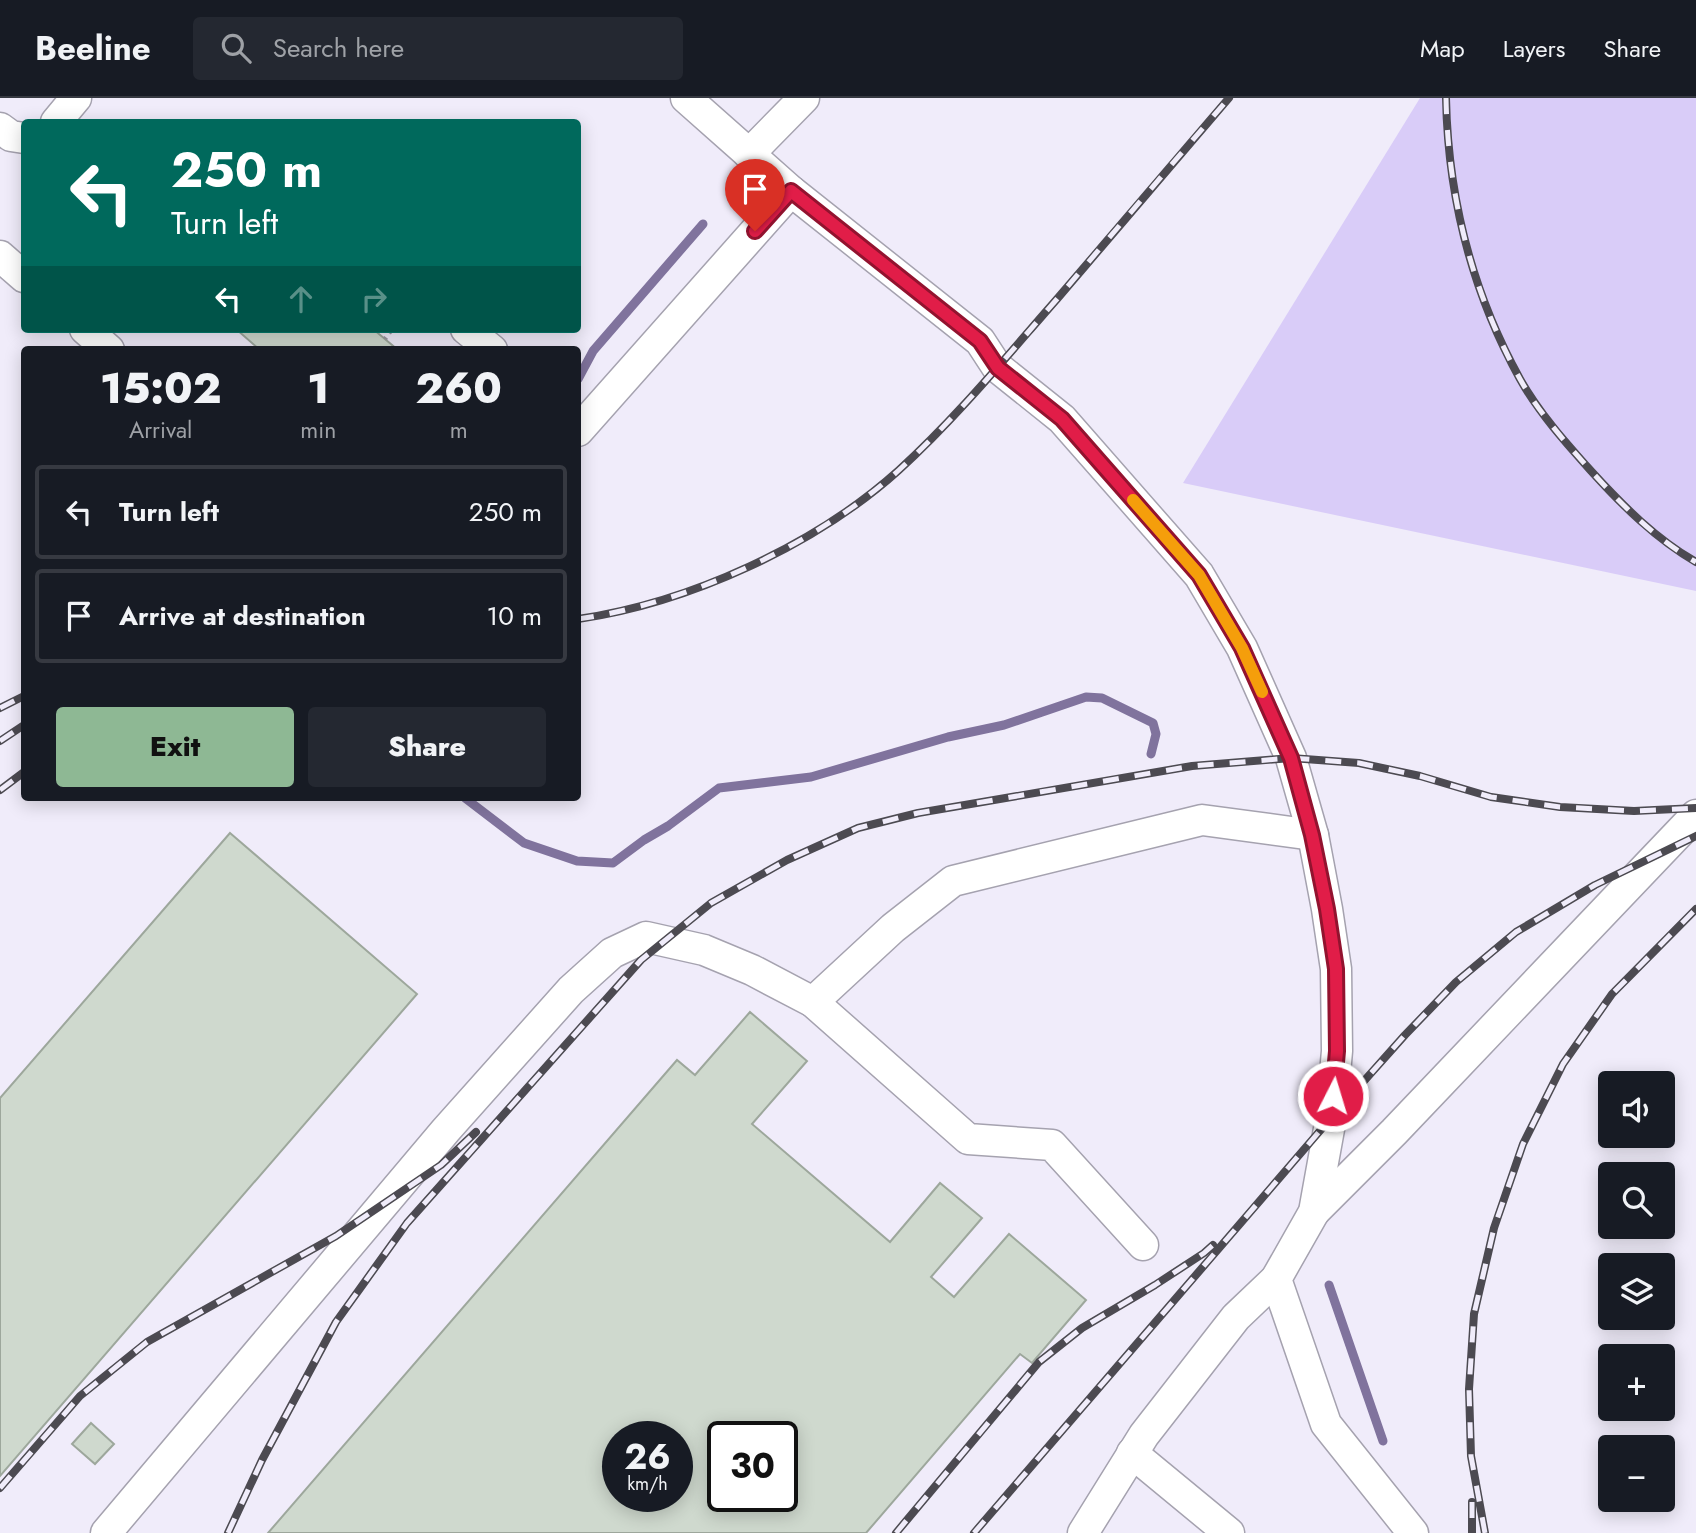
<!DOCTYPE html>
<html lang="en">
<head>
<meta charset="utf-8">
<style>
	body { margin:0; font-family:Jost,sans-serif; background:#242831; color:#f1f3f6; height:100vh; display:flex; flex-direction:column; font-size:26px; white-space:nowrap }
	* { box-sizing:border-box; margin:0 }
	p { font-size:23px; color:#9ea1a6 }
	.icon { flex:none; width:38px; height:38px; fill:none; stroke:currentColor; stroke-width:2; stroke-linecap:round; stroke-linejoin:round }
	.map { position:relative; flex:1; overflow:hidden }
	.panel { position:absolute; left:21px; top:248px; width:560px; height:455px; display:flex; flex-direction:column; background:#171b24; border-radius:7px; box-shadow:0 4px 18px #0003 }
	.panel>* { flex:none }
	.banner { position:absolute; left:21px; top:21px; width:560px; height:214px; border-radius:7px; box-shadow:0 4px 18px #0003; background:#00695c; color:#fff; overflow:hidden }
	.controls { position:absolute; left:1598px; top:973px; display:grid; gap:14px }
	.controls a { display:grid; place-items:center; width:77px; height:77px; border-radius:7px; background:#171b24; box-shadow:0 4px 18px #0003; font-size:35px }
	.speed { position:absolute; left:602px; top:1323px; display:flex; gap:14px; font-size:35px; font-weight:700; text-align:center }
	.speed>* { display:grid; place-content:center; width:91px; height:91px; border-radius:50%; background:#171b24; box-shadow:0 4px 18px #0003; line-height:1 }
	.speed small { font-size:18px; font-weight:400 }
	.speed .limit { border:4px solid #111; border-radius:10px; background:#fff; color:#111 }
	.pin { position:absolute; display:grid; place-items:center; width:60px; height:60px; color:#fff; margin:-72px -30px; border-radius:50% 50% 50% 0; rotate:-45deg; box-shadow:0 0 7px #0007 }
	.pin .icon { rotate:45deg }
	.me { position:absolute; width:77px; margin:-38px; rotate:5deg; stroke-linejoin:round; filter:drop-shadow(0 0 5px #0008) }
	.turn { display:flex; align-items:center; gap:24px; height:147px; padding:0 35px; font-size:32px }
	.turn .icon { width:91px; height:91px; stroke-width:2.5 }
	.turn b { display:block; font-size:49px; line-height:60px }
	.lanes { display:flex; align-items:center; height:66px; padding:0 35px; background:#0003; justify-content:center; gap:35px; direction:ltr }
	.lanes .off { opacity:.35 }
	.eta { display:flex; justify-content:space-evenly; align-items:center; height:119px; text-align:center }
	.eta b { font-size:42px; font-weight:800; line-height:49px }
	.button { display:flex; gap:14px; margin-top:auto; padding:14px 35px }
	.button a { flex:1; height:80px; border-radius:7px; background:#8eb894; color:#111; font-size:28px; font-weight:800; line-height:80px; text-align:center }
	.button a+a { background:#242831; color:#f1f3f6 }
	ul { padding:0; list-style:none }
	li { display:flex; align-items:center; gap:21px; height:94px; margin:0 14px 10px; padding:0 21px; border:4px solid #363941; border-radius:7px }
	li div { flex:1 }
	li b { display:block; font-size:26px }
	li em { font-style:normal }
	header { display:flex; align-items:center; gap:42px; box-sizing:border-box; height:98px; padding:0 35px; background:#171b24; border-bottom:2px solid #363941 }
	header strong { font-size:33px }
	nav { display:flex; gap:38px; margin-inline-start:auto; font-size:24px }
	.search { width:490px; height:63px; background:#242831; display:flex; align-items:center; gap:18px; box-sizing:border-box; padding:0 24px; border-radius:7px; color:#9ea1a6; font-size:26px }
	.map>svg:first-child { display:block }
	.green { fill:#d9ccf8 }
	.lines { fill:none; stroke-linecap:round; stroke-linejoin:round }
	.stream { stroke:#80739d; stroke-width:9 }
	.building { fill:#cfd9ce; stroke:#9da79c; stroke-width:2; fill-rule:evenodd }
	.minor-casing { stroke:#a5a2af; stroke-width:33 }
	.path { stroke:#9a97a1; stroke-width:4.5; stroke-dasharray:2 5; stroke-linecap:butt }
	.minor { stroke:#fff; stroke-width:30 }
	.rail-casing { stroke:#4c4a51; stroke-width:8 }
	.rail { stroke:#f0ecfa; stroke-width:5; stroke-dasharray:16; stroke-linecap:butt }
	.route-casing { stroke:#92132f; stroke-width:18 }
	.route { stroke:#e11d48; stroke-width:12 }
	.slow { stroke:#f59e0b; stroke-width:12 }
</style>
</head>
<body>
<header>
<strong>Beeline</strong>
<div class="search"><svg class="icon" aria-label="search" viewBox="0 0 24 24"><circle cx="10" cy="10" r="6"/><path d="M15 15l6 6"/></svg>Search here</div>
<nav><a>Map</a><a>Layers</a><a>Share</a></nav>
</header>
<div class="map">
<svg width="1696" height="1435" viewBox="0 0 1696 1435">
	<rect width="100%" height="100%" fill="#f0ecfa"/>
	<path class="green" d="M 1420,0 L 1696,0 L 1696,493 L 1183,385 Z"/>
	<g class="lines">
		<g class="stream">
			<path d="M 578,281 L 593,253 L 703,126"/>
			<path d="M 465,700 L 524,745 L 577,763 L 613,765 L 644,742 L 668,728 L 719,690 L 811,679 L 948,639 L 1004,627 L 1086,599 L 1102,600 L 1153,625 L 1156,636 L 1151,656"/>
			<path d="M 1329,1187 L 1383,1343"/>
		</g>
	</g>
	<g class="building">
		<path d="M 236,231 L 373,231 L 398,252 L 260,252 Z"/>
		<path d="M 230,735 L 417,896 L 0,1378 L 0,1000 Z"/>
		<path d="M 750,914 L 807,963 L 752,1026 L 890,1144 L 940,1085 L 982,1120 L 931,1179 L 954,1199 L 1009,1136 L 1086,1202 L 1032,1265 L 1020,1256 L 866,1435 L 268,1435 L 677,962 L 695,977 ZM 618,1339 L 677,1339 L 677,1398 L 618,1398 ZM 723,1339 L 782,1339 L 782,1398 L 723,1398 Z"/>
		<path d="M 91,1325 L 114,1346 L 95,1366 L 72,1346 Z"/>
	</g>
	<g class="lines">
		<defs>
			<g id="minor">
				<path d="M 686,0 L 791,93 L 980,243 L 997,269 L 1062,321 L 1199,477 L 1242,550 L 1291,660 L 1313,737 L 1327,811 L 1336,871 L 1337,953 L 1331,1020 L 1314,1114 L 1276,1181 L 1326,1326 L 1413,1435"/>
				<path d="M 56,24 L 76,0"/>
				<path d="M 0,30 L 11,38 L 24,40"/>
				<path d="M 749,56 L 804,0"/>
				<path d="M 0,158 L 24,179"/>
				<path d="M 85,231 L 109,252"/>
				<path d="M 466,231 L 492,252"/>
				<path d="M 578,333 L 791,93"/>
				<path d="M 1314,1114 L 1394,1034 L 1696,717"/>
				<path d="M 1143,1147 L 1052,1047 L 968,1041 L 813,904 L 893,830 L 953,783 L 1202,722 L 1313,737"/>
				<path d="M 1132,1355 L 1229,1435"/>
				<path d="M 106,1435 L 446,1032 L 571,892 L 612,855 L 646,839 L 704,852 L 752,872 L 813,904"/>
				<path d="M 1083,1435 L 1144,1337 L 1236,1219 L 1276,1181"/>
			</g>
		</defs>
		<use href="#minor" class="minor-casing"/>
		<path class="path" d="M 385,241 L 392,231"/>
		<use href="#minor" class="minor"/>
		<defs>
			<g id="rail">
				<path d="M 1446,0 C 1448,99 1472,194 1520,281 C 1539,315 1566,345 1592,374 C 1623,408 1656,441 1696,464"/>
				<path d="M 578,521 C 689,505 816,447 899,372 C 957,319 1006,259 1057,201 C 1114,134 1171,67 1229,0"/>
				<path d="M 0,610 L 24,598"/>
				<path d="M 0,643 L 24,627"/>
				<path d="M 0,692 L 24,674"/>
				<path d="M 0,1390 L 80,1298 L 147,1244 L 336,1138 L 441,1067 L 476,1034"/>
				<path d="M 1472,1404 L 1472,1435"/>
				<path d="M 228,1435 L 262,1362 L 336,1224 L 407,1125 L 641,862 L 711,805 L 787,762 L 858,730 L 918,715 L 1192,668 L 1291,660 L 1359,665 L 1420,678 L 1491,699 L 1560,709 L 1634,713 L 1696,710"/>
				<path d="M 896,1435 L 1039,1264 L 1082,1230 L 1155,1187 L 1204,1155 L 1213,1147"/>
				<path d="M 974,1435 L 1331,1020 L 1405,937 L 1456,884 L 1516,834 L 1595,787 L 1696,738"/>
				<path d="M 1485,1435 L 1471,1358 L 1469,1291 L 1474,1216 L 1494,1130 L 1523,1046 L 1563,966 L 1612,896 L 1696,811"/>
			</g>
		</defs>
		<use href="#rail" class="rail-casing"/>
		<use href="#rail" class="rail"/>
	</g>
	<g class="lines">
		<defs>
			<path id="route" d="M 755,133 L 791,93 L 980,243 L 998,270 L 1062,321 L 1199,477 L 1242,550 L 1291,660 L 1312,737 L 1327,811 L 1336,871 L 1337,953 L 1333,998"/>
		</defs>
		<use href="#route" class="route-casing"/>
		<use href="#route" class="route"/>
		<path class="slow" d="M 1133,402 L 1199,477 L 1242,550 L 1262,594"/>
	</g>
</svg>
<div class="controls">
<a><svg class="icon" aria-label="sound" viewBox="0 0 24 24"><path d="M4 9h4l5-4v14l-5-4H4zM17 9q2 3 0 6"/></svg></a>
<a><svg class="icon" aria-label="search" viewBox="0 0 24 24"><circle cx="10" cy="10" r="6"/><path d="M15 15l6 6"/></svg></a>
<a><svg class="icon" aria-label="layers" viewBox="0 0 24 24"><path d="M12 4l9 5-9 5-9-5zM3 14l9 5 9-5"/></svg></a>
<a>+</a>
<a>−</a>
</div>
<div class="speed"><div>26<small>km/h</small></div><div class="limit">30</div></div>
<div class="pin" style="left:755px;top:133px;background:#d93025"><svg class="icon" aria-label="arrive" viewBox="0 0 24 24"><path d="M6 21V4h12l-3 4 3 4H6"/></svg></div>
<svg class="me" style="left:1333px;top:998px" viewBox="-20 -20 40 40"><circle r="17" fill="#e11d48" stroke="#fff" stroke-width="3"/><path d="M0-11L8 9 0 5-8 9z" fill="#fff"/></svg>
<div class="banner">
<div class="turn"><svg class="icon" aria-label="left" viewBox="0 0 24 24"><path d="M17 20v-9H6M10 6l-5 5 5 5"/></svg><div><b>250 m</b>Turn left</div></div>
<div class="lanes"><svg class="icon" aria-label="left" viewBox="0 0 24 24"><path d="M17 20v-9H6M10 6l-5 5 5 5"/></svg><svg class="icon off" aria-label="ahead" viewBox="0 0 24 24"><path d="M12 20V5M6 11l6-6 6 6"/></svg><svg class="icon off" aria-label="right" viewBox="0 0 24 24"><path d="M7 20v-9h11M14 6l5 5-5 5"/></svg></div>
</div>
<section class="panel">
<div class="eta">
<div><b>15:02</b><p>Arrival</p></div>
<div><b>1</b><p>min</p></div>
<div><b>260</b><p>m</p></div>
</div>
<ul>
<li><svg class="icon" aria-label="left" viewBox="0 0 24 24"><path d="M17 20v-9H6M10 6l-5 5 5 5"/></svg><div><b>Turn left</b></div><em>250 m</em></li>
<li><svg class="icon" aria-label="arrive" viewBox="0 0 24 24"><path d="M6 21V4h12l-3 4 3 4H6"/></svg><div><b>Arrive at destination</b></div><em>10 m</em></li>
</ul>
<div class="button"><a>Exit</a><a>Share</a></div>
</section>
</div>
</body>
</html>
